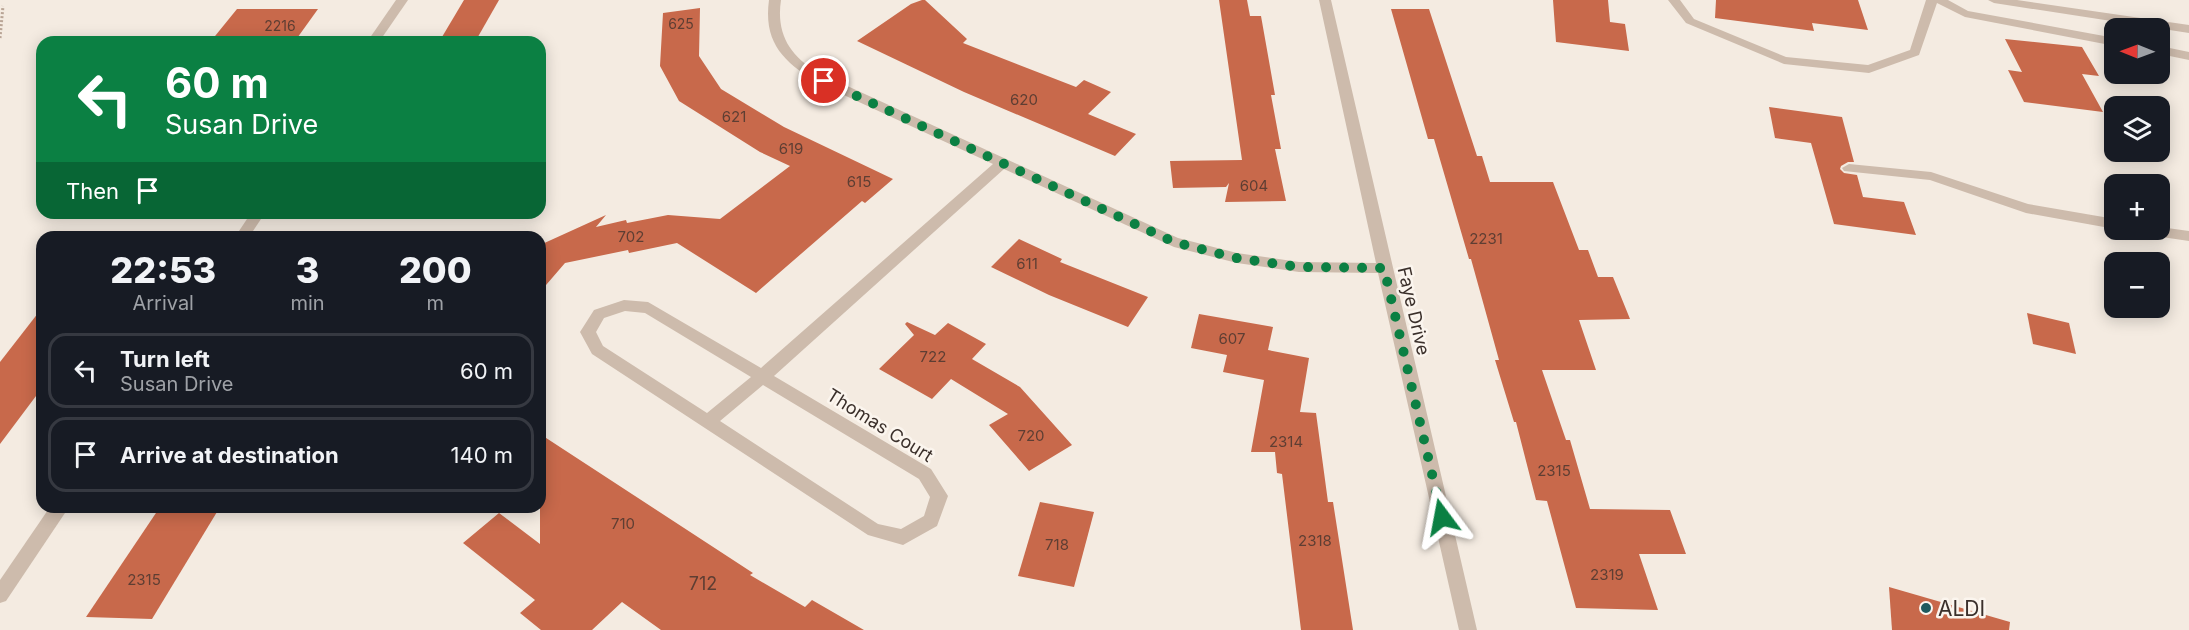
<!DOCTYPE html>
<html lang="en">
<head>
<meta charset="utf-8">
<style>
	body { margin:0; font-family:Inter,sans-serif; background:#242831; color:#f1f3f6; height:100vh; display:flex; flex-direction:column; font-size:22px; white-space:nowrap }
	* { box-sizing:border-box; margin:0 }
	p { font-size:20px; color:#9ea1a6 }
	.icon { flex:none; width:33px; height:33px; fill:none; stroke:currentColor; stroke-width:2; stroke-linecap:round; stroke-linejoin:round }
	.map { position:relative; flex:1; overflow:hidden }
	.side { position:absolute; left:36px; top:231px; width:510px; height:282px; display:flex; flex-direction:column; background:#171b24; border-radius:18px; box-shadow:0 3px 15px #0003 }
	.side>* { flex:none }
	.top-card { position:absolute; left:36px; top:36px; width:510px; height:183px; border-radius:18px; box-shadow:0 3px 15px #0003; background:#0b8043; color:#fff; overflow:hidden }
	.needle { width:39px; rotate:271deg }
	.fabs { position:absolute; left:2104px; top:18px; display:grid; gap:12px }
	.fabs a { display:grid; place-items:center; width:66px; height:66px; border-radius:12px; background:#171b24; box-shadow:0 3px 15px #0003; font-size:30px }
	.pin { position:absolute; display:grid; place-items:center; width:51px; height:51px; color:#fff; margin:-26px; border:3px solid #fff; border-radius:50%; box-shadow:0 2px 6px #0007 }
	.me { position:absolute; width:66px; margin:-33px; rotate:347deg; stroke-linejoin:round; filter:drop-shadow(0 0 4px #0008) }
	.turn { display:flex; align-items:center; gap:21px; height:126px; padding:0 30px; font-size:27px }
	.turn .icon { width:78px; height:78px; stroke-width:2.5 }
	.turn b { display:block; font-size:42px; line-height:51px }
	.then { display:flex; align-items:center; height:57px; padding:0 30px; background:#0003; gap:12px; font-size:22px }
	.eta { display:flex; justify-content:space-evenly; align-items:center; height:102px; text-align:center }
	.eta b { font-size:36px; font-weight:800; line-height:42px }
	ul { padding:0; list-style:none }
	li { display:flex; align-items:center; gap:18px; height:75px; margin:0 12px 9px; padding:0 18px; border:3px solid #363941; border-radius:18px }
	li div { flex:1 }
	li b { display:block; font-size:22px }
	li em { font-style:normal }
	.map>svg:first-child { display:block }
	.building { fill:#c8694b }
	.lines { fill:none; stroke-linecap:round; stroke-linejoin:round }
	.path { stroke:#b9a596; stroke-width:3; stroke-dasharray:2 2; stroke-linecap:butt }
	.minor { fill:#cdbbac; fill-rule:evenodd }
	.route { stroke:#0b8043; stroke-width:10; stroke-dasharray:0 18 }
	.poi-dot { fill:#1f5a5e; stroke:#fbf5ee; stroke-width:2 }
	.labels { text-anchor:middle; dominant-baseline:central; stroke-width:5; stroke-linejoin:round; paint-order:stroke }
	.far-number-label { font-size:14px; fill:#5e3e33 }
	.number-label { font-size:15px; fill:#5e3e33 }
	.street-label { font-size:18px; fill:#3b302b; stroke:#fbf5ee }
	.near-number-label { font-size:18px; fill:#5e3e33 }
	.near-poi-label { font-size:21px; fill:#3b302b; stroke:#fbf5ee; text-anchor:start }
</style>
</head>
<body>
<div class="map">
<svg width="2189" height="630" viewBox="0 0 2189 630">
	<rect width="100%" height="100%" fill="#f4ebe1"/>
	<g class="building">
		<path d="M 464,0 L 499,0 L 475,42 L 439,42 Z"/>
		<path d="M 922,0 L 925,0 L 967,39 L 963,43 L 1076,87 L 1084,80 L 1111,92 L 1088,114 L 1136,134 L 1115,156 L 964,92 L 857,41 L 911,4 Z"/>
		<path d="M 1219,0 L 1247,0 L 1250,16 L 1261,16 L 1275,95 L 1271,95 L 1281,149 L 1275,149 L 1286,201 L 1225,202 L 1229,183 L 1226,187 L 1173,188 L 1170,161 L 1242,160 Z"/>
		<path d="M 1553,0 L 1608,0 L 1610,22 L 1625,24 L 1629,51 L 1556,42 Z"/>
		<path d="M 1716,0 L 1858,0 L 1868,30 L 1812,23 L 1814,31 L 1715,18 Z"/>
		<path d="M 700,8 L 699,56 L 721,89 L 784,127 L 893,179 L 865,203 L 862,201 L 756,293 L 677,243 L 629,253 L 628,250 L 565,263 L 540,292 L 540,245 L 606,215 L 596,227 L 626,220 L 627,223 L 668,215 L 720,219 L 790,166 L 760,152 L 679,101 L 660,66 L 663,13 Z"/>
		<path d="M 237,9 L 318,9 L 295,41 L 211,41 Z"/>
		<path d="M 1391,9 L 1429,9 L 1477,156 L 1482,156 L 1490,182 L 1553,182 L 1579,250 L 1588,250 L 1598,277 L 1613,277 L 1630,319 L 1579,320 L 1596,370 L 1542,370 L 1566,440 L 1570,440 L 1590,509 L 1670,510 L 1686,554 L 1639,554 L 1658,610 L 1576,608 L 1547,501 L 1536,500 L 1516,422 L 1514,422 L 1495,360 L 1499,360 L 1471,259 L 1469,259 L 1434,139 L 1428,139 Z"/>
		<path d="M 2005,39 L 2082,47 L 2099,76 L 2082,74 L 2103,112 L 2024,102 L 2008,70 L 2022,72 Z"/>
		<path d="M 1769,107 L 1842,117 L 1854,162 L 1848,162 L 1841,166 L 1840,169 L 1844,173 L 1857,175 L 1863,197 L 1904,202 L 1916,235 L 1834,224 L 1811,143 L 1775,138 Z"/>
		<path d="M 1019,239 L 1062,259 L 1060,262 L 1148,297 L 1128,327 L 1049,295 L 991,267 Z"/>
		<path d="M 42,308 L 42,388 L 0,444 L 0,362 Z"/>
		<path d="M 2027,313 L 2069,323 L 2076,354 L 2033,344 Z"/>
		<path d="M 1199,314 L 1273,327 L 1268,350 L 1309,358 L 1300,412 L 1316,413 L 1328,502 L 1333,502 L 1353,630 L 1301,630 L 1282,474 L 1277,473 L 1275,452 L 1251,452 L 1264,380 L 1223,372 L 1227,355 L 1191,348 Z"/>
		<path d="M 907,322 L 935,335 L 948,323 L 986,344 L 972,359 L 1020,387 L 1072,445 L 1029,471 L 989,425 L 1008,414 L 951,379 L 932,399 L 879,369 L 914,335 L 905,324 Z"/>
		<path d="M 540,434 L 753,573 L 750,575 L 805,607 L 812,600 L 864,630 L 661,630 L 622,602 L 592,630 L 541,630 L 520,613 L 535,600 L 463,543 L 499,513 L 540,544 Z"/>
		<path d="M 1040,502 L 1094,512 L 1074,587 L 1018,576 Z"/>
		<path d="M 160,507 L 220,507 L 152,619 L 86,617 Z"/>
		<path d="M 1889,587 L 2010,622 L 2009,630 L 1892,630 Z"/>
	</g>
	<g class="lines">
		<path class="path" d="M 0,38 L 3,6"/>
		<g class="minor">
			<path d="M 396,0 L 408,0 L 379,42 L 367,42 Z"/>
			<path d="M 769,0 L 781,0 C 776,33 789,55 817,72 L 1178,238 L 1237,253 L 1299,262 L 1376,263 L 1319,0 L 1331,0 L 1477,630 L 1459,630 L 1378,273 L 1299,272 L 1237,263 L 1174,247 L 1004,169 L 774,376 L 931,469 L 948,496 L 937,526 L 903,545 L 868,535 L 592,354 L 580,332 L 594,310 L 624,300 L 648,302 L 761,368 L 993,164 L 820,84 C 785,63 763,44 769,0 ZM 625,311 L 645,313 L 751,377 L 707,413 L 603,346 L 596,332 L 604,318 ZM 763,385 L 919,479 L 930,497 L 924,516 L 901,529 L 878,524 L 720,421 Z"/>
			<path d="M 1668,0 L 1680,0 L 1694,19 L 1786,57 L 1868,65 L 1910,50 L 1926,0 L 1948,0 L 1968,11 L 2115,38 L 2115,46 L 1965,17 L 1937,3 L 1919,55 L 1869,73 L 1784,64 L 1686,23 Z"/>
			<path d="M 1988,0 L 2017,0 L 2189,25 L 2189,33 L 1994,3 Z"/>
			<path d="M 2160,46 L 2189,52 L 2189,60 L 2160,54 Z"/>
			<path d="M 1849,164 L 1931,172 L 2028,204 L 2115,219 L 2115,229 L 2026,213 L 1930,180 L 1844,171 L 1842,168 Z"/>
			<path d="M 251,213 L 265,213 L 249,237 L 235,237 Z"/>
			<path d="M 2160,227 L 2189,231 L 2189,241 L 2148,235 L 2141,230 L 2160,230 Z"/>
			<path d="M 50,507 L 69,507 L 6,601 L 0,603 L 0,580 Z"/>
		</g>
	</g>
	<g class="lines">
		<path class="route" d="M 824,81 L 1174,242 L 1236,258 L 1299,267 L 1384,268 L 1442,517"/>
	</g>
	<circle class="poi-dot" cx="1926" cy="608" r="6"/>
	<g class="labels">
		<g class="far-number-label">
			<text x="681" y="23">625</text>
			<text x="280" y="25">2216</text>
		</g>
		<g class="number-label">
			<text x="1024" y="99">620</text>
			<text x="734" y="116">621</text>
			<text x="791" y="148">619</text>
			<text x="859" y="181">615</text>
			<text x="1254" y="185">604</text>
			<text x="631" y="236">702</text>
			<text x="1486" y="238">2231</text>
			<text x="1027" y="263">611</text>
			<text x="1232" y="338">607</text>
			<text x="933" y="356">722</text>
			<text x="1031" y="435">720</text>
			<text x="1286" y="441">2314</text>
			<text x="1554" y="470">2315</text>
			<text x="623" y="523">710</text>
			<text x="1315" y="540">2318</text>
			<text x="1057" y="544">718</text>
			<text x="1607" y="574">2319</text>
			<text x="144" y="579">2315</text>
		</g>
		<g class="street-label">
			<text transform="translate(1414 311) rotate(77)">Faye Drive</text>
			<text transform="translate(880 425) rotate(32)">Thomas Court</text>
		</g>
		<g class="near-number-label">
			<text x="703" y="583">712</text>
		</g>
		<g class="near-poi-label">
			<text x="1938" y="608">ALDI</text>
		</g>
	</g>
</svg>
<div class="fabs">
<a><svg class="needle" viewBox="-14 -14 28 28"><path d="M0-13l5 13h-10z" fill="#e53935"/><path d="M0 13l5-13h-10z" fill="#9ea1a6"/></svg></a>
<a><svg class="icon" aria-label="layers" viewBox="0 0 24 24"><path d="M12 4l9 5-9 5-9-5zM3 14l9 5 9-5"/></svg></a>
<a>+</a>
<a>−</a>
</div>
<div class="pin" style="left:824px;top:81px;background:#d93025"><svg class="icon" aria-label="arrive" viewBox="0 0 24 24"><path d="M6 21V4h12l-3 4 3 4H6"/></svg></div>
<svg class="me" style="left:1442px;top:517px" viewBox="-20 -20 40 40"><path d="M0-17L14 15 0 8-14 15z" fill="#0b8043" stroke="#fff" stroke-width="4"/></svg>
<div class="top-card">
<div class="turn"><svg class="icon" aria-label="left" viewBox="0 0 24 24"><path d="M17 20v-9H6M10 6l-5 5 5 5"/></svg><div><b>60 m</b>Susan Drive</div></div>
<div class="then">Then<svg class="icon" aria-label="arrive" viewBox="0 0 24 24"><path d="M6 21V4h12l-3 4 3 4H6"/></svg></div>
</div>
<section class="side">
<div class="eta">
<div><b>22:53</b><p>Arrival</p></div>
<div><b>3</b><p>min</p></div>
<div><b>200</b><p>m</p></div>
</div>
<ul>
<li><svg class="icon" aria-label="left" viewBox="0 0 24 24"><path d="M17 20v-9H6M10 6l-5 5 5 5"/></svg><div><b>Turn left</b><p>Susan Drive</p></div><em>60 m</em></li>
<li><svg class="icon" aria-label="arrive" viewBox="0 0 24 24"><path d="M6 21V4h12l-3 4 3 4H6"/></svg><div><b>Arrive at destination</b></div><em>140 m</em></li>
</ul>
</section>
</div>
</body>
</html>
